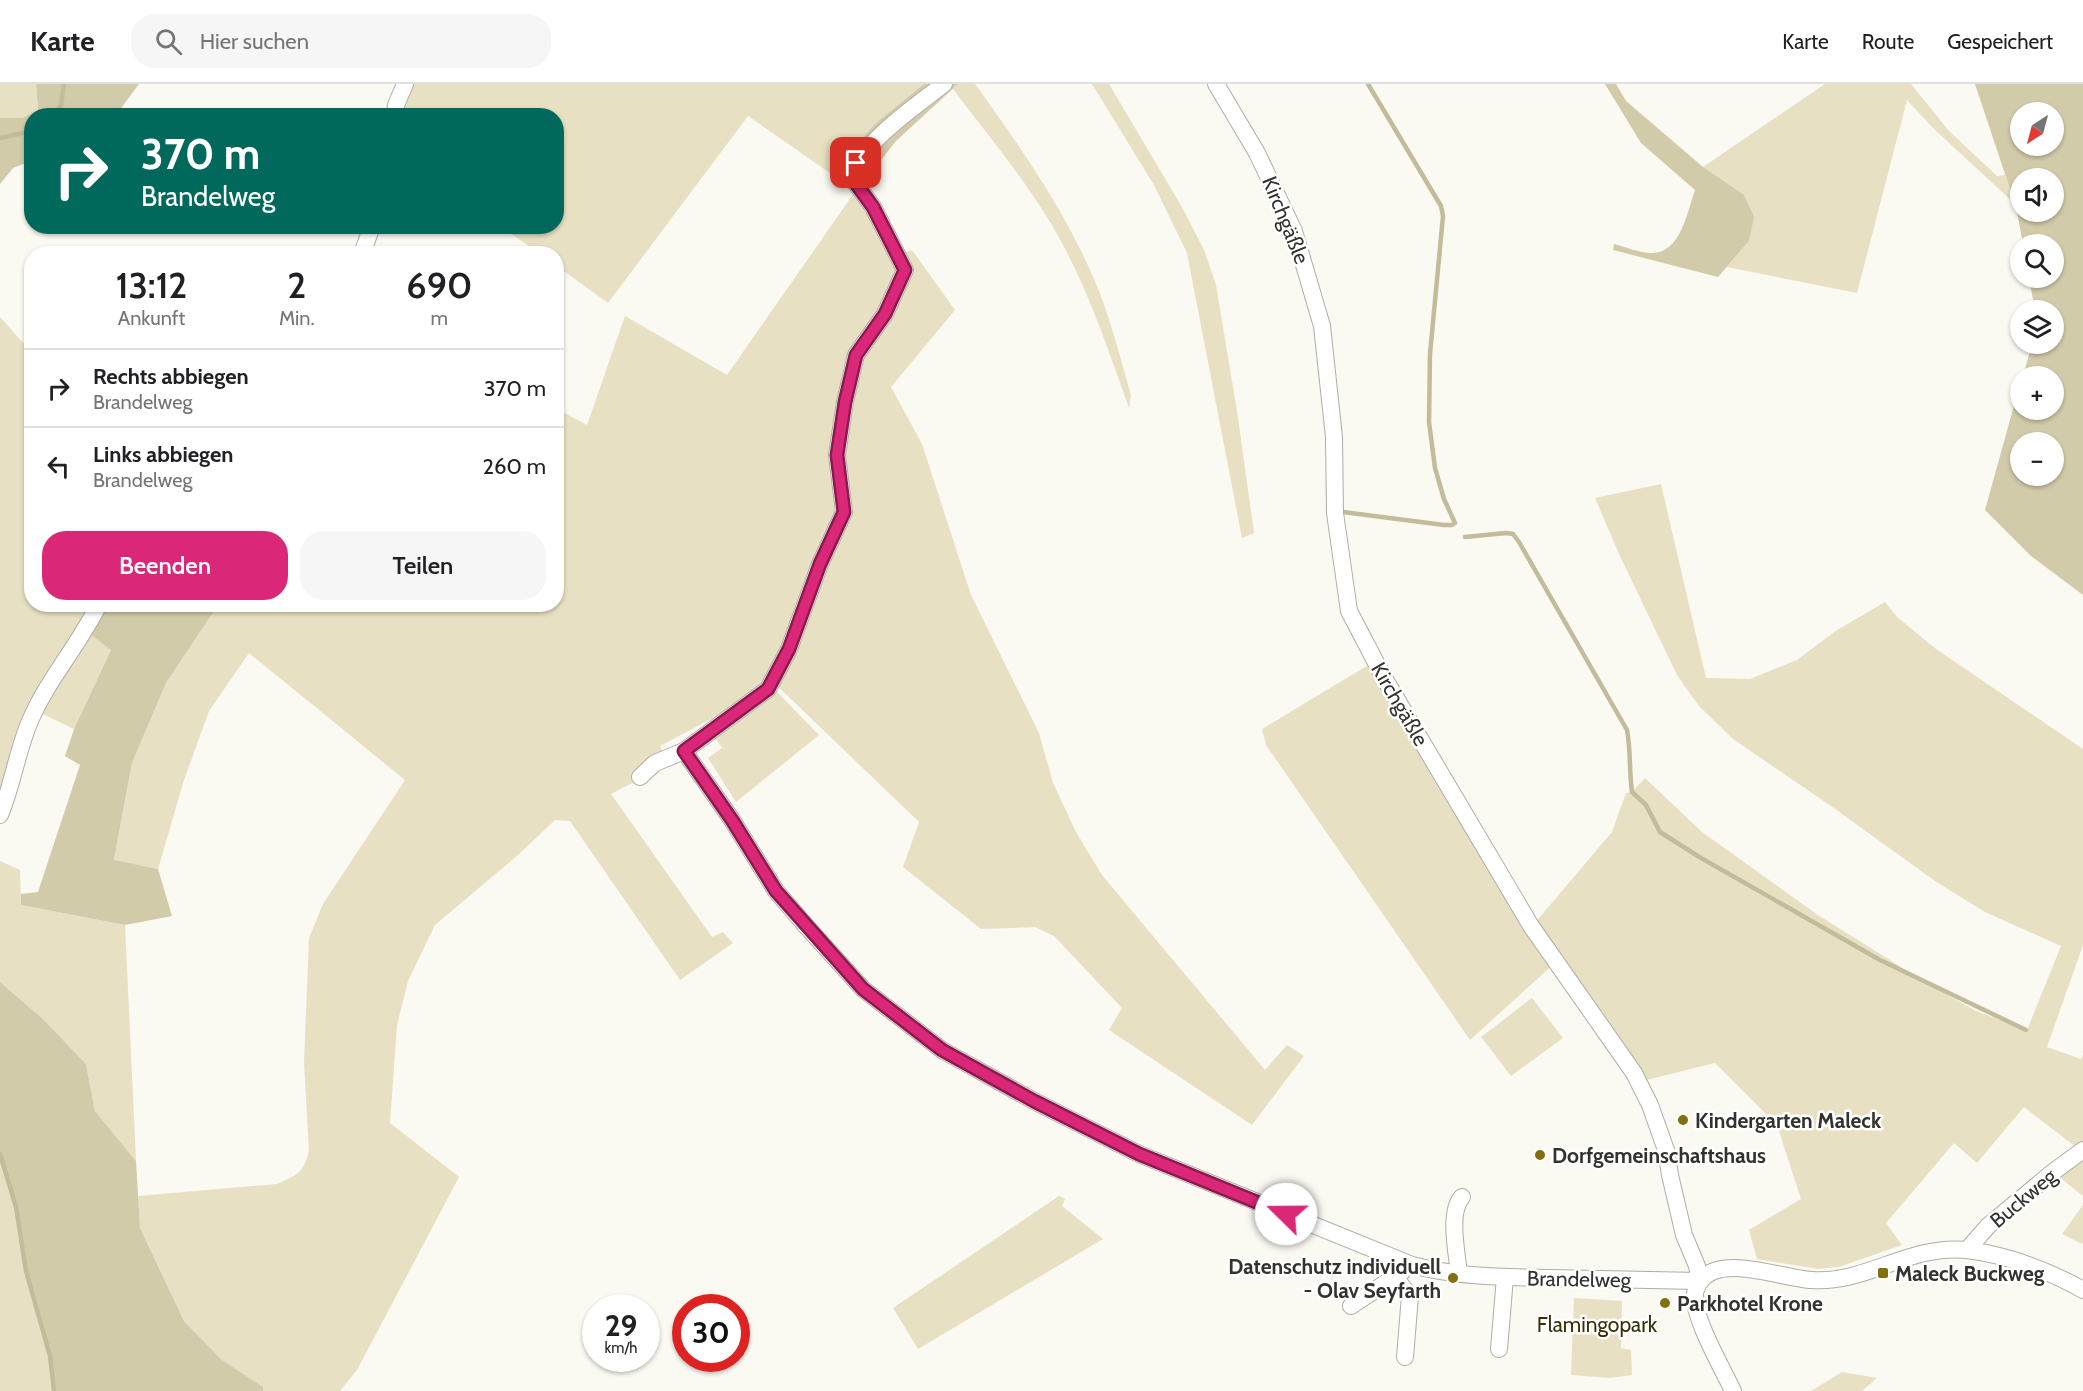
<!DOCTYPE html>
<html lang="de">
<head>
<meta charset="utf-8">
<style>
	body { margin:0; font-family:Cabin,sans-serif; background:#f6f6f6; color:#202124; height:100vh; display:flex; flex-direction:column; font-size:22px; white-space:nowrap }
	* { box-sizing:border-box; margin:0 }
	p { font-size:20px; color:#757577 }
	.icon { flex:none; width:33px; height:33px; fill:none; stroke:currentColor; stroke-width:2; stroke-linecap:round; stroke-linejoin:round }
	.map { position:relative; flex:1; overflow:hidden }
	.sheet { position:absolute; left:24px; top:162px; width:540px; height:366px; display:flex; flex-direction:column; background:#fff; border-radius:24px; box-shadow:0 2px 4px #0004 }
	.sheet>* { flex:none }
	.guide { position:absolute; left:24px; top:24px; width:540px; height:126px; border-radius:24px; box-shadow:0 2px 4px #0004; background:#00695c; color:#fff; overflow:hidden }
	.needle { width:39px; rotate:216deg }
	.buttons { position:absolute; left:2010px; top:18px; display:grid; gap:12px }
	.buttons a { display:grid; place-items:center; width:54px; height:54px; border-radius:50%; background:#fff; box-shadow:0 2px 4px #0004; font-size:30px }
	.speed { position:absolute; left:582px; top:1210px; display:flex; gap:12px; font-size:30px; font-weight:700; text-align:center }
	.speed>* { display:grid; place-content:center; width:78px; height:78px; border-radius:50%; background:#fff; box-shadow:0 2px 4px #0004; line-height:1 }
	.speed small { font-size:15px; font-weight:400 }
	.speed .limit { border:9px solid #d22; background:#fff; color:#111 }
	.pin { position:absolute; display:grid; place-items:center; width:51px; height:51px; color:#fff; margin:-26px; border-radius:12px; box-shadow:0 3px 9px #0006 }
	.me { position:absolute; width:66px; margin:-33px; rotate:292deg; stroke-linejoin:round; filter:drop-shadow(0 0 4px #0008) }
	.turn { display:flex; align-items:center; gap:21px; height:126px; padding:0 18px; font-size:27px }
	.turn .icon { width:78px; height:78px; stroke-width:2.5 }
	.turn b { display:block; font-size:42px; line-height:51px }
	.eta { display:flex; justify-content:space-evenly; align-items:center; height:102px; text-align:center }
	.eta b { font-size:36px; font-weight:600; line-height:42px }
	.cta { display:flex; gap:12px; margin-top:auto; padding:12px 18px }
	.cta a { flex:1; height:69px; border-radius:24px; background:#db2777; color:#fff; font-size:24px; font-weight:600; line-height:69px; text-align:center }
	.cta a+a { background:#f6f6f6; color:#202124 }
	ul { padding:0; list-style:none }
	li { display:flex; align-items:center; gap:18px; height:78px; padding:0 18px; border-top:2px solid #e0e0e0 }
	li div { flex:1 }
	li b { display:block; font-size:22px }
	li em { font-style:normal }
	header { display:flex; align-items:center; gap:36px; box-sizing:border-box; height:84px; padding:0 30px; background:#fff; border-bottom:2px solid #e0e0e0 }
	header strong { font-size:28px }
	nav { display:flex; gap:33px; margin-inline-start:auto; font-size:21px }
	.search { width:420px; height:54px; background:#f6f6f6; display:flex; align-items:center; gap:15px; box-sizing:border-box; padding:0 21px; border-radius:24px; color:#757577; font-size:22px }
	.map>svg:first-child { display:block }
	.green { fill:#e7e0c3 }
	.forest { fill:#d2cbaa; fill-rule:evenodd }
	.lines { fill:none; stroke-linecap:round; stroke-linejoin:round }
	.stream { stroke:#c3bc9b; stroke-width:4.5 }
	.minor-casing { stroke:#aeada6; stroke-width:18 }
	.minor { stroke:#fff; stroke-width:16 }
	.route-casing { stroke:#8e194d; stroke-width:15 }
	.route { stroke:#db2777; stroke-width:10 }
	.poi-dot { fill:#827010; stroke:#fff; stroke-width:2 }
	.labels { text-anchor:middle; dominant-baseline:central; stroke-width:5; stroke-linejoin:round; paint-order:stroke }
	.street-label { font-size:21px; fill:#32322f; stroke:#fff }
	.poi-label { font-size:21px; font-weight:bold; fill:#32322f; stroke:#fff; text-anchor:start }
	.park-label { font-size:21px; fill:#382f03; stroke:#fff }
</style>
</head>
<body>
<header>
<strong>Karte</strong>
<div class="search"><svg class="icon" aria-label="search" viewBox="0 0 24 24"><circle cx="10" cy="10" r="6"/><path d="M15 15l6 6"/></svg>Hier suchen</div>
<nav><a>Karte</a><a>Route</a><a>Gespeichert</a></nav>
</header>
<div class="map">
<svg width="2083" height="1307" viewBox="0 0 2083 1307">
	<rect width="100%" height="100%" fill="#faf9f2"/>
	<g class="green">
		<path d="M 0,0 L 36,0 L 38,26 L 22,34 L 0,34 Z"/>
		<path d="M 401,0 L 924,0 L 877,38 L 830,89 L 748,32 L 608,219 L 557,182 L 556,170 L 539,169 L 501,143 L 556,142 L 556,32 L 390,32 Z"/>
		<path d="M 958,0 L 975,0 C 1022,65 1069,132 1099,207 C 1112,240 1121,277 1131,311 L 1129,324 C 1107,262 1086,199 1053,143 C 1024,94 987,50 953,5 Z"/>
		<path d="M 1092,0 L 1109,0 L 1183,125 L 1204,166 L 1216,201 L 1237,327 L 1254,449 L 1242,454 L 1187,169 L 1154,101 Z"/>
		<path d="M 1825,0 L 1911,0 L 1949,47 L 1997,92 L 2005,91 L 2015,120 L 1932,43 L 1907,16 L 1857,209 L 1727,183 L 1749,157 L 1703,83 Z"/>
		<path d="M 861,99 L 901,170 L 912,166 L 955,226 L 891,303 L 922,360 L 971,511 L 1039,649 L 1053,699 L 1076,748 L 1102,791 L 1265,986 L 1287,961 L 1304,972 L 1252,1041 L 1109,946 L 1122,924 L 1054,852 L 1035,843 L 981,845 L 903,783 L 919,738 L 767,592 L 756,607 L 716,638 L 711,635 L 660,662 L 668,680 L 611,710 L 712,853 L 723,848 L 733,859 L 680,896 L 570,737 L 555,736 L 518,771 L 435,841 L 408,897 L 397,941 L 390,1039 L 459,1093 L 357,1286 L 340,1307 L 263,1307 L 262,1303 L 222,1276 L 184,1237 L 140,1144 L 138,1112 L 277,1100 C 297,1091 303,1090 309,1067 L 304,978 L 309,854 L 323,820 L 405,696 L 249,569 L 209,627 L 184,696 L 158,785 L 114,777 L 132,679 L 166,599 L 218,521 L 556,520 L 557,325 L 587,341 L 625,232 L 727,291 Z"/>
		<path d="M 0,233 L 31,268 L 32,520 L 104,521 L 111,566 L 74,645 L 30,624 L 0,713 Z"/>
		<path d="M 1661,400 L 1706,594 L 1750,595 L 1797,576 L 1834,548 L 1885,518 L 1897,533 L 1936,565 L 2083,665 L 2083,861 L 2047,963 L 2081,975 L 2083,971 L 2083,1112 L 2053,1088 L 2081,1067 L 2024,1023 L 1977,1079 L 1954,1059 L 1886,1139 L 1902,1161 L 1839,1183 L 1818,1185 L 1757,1175 L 1749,1146 L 1801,1115 L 1777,1041 L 1715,979 L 1643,997 L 1557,877 L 1470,956 L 1266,661 L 1262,645 L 1375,577 L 1534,840 L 1612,748 L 1626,709 L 1632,708 L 1645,694 L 1702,748 L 1818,831 L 1928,900 L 1976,927 L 2027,946 L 2061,862 L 1985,828 L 1935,797 L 1831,722 L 1733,655 L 1699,622 L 1677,591 L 1619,470 L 1595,414 Z"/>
		<path d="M 774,605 L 819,651 L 736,718 L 708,674 L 722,664 L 716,655 L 718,652 Z"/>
		<path d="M 0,777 L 20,786 L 21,821 L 125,841 L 136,1077 L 95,1027 L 86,980 L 43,935 L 0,898 Z"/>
		<path d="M 1532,914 L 1563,954 L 1511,992 L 1481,953 Z"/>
		<path d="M 0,1070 L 16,1123 L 26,1187 L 50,1272 L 54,1307 L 0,1307 Z"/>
		<path d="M 1059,1112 L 1065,1115 L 1062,1122 L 1103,1155 L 918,1265 L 893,1224 Z"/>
		<path d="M 2083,1121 L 2083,1158 L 2082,1160 L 2062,1150 Z"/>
		<path d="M 1574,1214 L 1622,1217 L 1621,1264 L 1631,1266 L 1632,1291 L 1610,1294 L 1571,1291 Z"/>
		<path d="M 1842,1288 L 1877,1294 L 1862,1307 L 1811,1307 Z"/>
	</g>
	<g class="forest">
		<path d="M 36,0 L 139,0 L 116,31 L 32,32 L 31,77 L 13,84 L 0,100 L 0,34 L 22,34 L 38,26 Z"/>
		<path d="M 924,0 L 958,0 L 896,57 L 854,110 L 830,89 L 877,38 Z"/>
		<path d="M 1605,0 L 1616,0 L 1626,17 L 1703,83 L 1744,111 L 1754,133 L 1749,157 L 1718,193 L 1613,166 L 1614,160 C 1626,163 1640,169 1652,169 C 1681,169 1687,128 1695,106 L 1641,59 Z"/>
		<path d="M 1975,0 L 2083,0 L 2083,511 L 2031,472 L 1985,426 L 2020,300 L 2020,326 L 2054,326 L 2054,292 L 2023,292 L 2032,260 L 2054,260 L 2054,226 L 2035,226 L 2029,194 L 2054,194 L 2054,160 L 2023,160 L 2016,123 ZM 2020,28 L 2054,28 L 2054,62 L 2020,62 ZM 2020,94 L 2054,94 L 2054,128 L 2020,128 ZM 2020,358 L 2054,358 L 2054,392 L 2020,392 Z"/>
		<path d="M 104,521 L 218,521 L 166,599 L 132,679 L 114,776 L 158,785 L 172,832 L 125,841 L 21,821 L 21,810 L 38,808 L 80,681 L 65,672 L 74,645 L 111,566 L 90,550 Z"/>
		<path d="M 0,898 L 43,935 L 86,980 L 95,1027 L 136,1077 L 140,1144 L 184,1237 L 222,1276 L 263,1303 L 263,1307 L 54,1307 L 50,1272 L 26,1187 L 16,1123 L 0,1070 Z"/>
	</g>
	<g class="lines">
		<g class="stream">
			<path d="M 53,32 L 61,21 L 64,0"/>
			<path d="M 0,54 L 32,47"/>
			<path d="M 1343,428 L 1444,441 L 1452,441 L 1455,439 L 1444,415 L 1435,384 L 1429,338 L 1430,270 L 1443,132 L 1441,122 L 1368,0"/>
			<path d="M 1465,453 L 1506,449 L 1513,450 L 1519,458 L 1627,646 C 1631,667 1629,687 1632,708 L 1646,721 L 1660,748 L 1701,774 L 1880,876 L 2026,946"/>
			<path d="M 0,1070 L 16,1123 L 26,1187 L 50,1272 L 54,1307"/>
		</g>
		<defs>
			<g id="minor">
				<path d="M 1216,0 L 1257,69 L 1294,147 L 1322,242 L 1334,353 L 1335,429 L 1349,527 L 1383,592 L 1531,842 L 1634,989 L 1650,1021 L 1666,1066 L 1670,1091 L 1684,1151 L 1697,1182 L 1700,1197"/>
				<path d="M 395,32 L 396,21 L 405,0"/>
				<path d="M 362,170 L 372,142"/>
				<path d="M 684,667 L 732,736 L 776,807 L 806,842 L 863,905 L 942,966 L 1034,1017 L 1139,1070 L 1412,1181 C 1457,1193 1503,1193 1549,1194 C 1599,1195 1649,1196 1700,1197"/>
				<path d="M 640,693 L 655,679 L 684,667 L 768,605 L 789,565 L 820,480 L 844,428 L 837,371 L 845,318 L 856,271 L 885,230 L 905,186 L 873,123 L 857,101 L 852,90 C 865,56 916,22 944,0"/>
				<path d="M 0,731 C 13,700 17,667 30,637 C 48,595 79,561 99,520"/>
				<path d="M 1967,1166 L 1988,1142 L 2053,1088 L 2083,1066"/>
				<path d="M 1459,1190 C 1457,1169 1448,1128 1462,1113"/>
				<path d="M 1395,1193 L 1410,1212 L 1405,1273"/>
				<path d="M 1351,1222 L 1402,1188"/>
				<path d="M 1499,1265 L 1505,1193"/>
				<path d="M 1733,1307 C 1723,1285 1692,1233 1695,1210 C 1695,1207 1698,1200 1700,1198 C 1719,1168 1783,1195 1812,1196 C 1866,1200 1909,1160 1967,1166 C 2007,1171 2049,1187 2083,1206"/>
			</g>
		</defs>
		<use href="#minor" class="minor-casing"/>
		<use href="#minor" class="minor"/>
	</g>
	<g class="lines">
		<defs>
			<path id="route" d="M 856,79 L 852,90 L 857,101 L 873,123 L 905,186 L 885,230 L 856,271 L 845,318 L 837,371 L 844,428 L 820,480 L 789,565 L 768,605 L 684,667 L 732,736 L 776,807 L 863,905 L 942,966 L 1034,1017 L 1139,1070 L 1286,1130"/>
		</defs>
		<use href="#route" class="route-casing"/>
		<use href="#route" class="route"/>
	</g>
	<g class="poi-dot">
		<circle cx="1683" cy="1036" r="6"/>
		<circle cx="1540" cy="1071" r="6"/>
		<rect x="1877" y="1183" width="12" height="12" rx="3"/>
		<circle cx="1453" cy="1194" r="6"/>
		<circle cx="1665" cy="1219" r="6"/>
	</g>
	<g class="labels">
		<g class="street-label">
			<text transform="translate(1286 136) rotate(68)">Kirchgäßle</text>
			<text transform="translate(1400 620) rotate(60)">Kirchgäßle</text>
			<text transform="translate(2023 1114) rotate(-40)">Buckweg</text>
			<text transform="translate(1579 1195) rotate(1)">Brandelweg</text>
		</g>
		<g class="poi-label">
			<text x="1695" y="1036">Kindergarten Maleck</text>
			<text x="1552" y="1071">Dorfgemeinschaftshaus</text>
			<text x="1441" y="1182" text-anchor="end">Datenschutz individuell<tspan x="1441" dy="24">- Olav Seyfarth</tspan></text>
			<text x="1895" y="1189">Maleck Buckweg</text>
			<text x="1677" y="1219">Parkhotel Krone</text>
		</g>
		<g class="park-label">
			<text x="1597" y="1240">Flamingopark</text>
		</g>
	</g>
</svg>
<div class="buttons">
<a><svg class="needle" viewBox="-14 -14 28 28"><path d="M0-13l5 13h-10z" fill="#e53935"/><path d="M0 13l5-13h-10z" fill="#757577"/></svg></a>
<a><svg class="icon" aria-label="sound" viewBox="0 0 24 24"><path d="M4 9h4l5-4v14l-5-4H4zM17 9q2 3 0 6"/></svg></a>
<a><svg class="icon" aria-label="search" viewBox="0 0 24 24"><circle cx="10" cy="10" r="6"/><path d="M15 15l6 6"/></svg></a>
<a><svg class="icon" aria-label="layers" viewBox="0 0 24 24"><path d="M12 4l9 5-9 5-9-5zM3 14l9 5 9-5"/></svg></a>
<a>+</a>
<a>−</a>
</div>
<div class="speed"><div>29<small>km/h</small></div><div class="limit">30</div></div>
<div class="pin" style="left:856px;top:79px;background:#d93025"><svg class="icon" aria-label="arrive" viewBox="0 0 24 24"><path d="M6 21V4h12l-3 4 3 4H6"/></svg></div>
<svg class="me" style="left:1286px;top:1130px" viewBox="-20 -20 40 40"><circle r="19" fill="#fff"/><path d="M0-13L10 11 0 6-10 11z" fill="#db2777"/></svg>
<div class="guide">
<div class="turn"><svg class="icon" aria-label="right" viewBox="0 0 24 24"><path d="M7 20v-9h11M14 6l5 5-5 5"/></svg><div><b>370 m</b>Brandelweg</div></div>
</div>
<section class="sheet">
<div class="eta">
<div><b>13:12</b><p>Ankunft</p></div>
<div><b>2</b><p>Min.</p></div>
<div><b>690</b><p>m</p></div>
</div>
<ul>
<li><svg class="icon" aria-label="right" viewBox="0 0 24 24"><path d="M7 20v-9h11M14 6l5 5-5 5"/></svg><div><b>Rechts abbiegen</b><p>Brandelweg</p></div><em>370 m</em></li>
<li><svg class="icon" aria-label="left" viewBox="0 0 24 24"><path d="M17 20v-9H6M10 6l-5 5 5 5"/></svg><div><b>Links abbiegen</b><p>Brandelweg</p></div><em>260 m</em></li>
</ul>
<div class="cta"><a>Beenden</a><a>Teilen</a></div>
</section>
</div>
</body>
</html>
